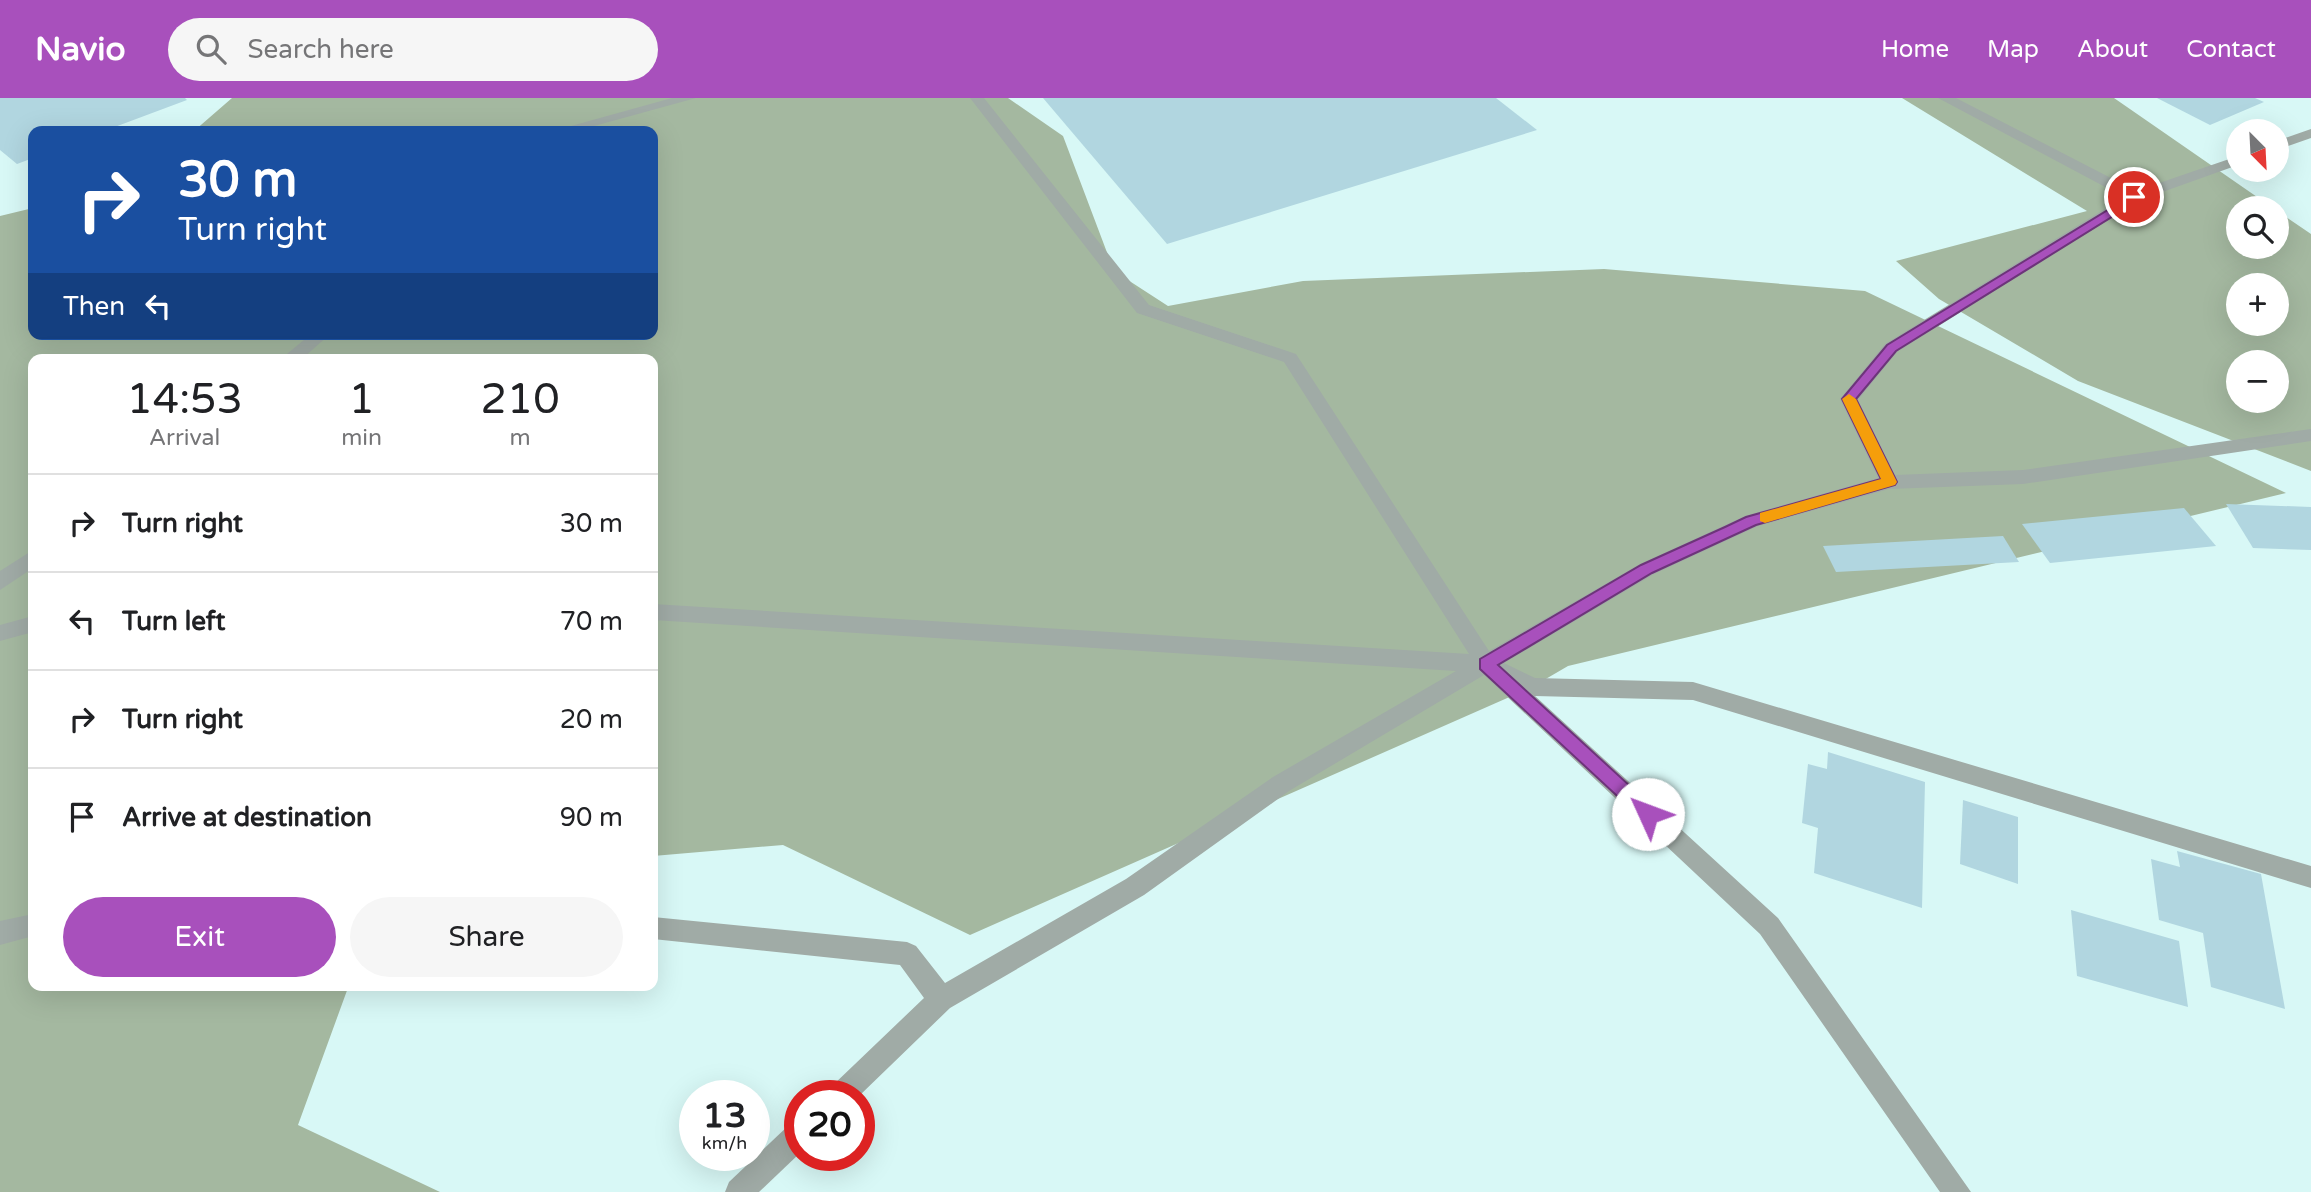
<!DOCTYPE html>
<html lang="en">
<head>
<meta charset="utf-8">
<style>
	body { margin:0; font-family:"Varela Round",sans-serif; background:#f6f6f6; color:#202124; height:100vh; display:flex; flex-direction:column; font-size:26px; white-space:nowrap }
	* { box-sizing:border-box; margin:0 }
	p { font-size:23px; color:#757577 }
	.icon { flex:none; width:38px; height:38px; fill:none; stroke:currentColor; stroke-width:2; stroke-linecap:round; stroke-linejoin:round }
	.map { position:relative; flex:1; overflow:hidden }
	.sheet { position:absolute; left:28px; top:256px; width:630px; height:637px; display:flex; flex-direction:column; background:#fff; border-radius:14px; box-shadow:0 7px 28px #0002 }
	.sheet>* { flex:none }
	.top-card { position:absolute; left:28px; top:28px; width:630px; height:214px; border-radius:14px; box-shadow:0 7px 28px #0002; background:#1a4fa0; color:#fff; overflow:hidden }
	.needle { width:46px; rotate:156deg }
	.buttons { position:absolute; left:2226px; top:21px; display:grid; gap:14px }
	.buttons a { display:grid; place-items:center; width:63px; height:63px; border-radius:50%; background:#fff; box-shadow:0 7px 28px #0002; font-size:35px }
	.speed { position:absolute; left:679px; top:982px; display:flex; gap:14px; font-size:35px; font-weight:700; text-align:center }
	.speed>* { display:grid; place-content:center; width:91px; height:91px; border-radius:50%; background:#fff; box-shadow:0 7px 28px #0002; line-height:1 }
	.speed small { font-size:18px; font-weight:400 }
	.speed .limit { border:10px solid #d22; background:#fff; color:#111 }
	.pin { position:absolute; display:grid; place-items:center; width:60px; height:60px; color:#fff; margin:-30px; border:4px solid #fff; border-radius:50%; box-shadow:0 2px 7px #0007 }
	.me { position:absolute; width:77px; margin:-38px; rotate:313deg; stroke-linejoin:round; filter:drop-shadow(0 0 5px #0008) }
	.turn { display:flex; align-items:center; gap:24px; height:147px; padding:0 35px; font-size:32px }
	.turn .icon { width:91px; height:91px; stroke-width:2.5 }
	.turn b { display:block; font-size:49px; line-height:60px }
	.then { display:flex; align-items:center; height:66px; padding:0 35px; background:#0003; gap:14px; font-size:26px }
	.eta { display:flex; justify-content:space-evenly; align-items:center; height:119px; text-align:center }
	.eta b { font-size:42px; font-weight:600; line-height:49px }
	.primary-button { display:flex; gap:14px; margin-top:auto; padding:14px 35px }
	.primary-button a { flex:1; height:80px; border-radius:42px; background:#a850bc; color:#fff; font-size:28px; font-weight:600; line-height:80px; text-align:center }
	.primary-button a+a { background:#f6f6f6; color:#202124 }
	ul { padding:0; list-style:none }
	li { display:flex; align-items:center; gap:21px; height:98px; padding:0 35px; border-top:2px solid #e0e0e0 }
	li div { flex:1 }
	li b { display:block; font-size:26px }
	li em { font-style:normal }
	header { display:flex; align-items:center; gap:42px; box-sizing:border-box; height:98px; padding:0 35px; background:#a850bc; color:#fff }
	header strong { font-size:33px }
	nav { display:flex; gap:38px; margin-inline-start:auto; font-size:24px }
	.search { width:490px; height:63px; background:#f6f6f6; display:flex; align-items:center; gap:18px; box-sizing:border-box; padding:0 24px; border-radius:38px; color:#757577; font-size:26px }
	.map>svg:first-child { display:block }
	.forest { fill:#a4b8a0; fill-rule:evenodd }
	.building { fill:#b1d6e0 }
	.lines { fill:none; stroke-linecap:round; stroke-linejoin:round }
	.minor { fill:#a0aba6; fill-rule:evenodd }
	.route { fill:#a850bc; stroke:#6d347a; stroke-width:2 }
	.slow { fill:#f59e0b }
</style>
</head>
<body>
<header>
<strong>Navio</strong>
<div class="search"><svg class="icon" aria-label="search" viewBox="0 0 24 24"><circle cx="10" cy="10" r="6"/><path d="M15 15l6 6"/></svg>Search here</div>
<nav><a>Home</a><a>Map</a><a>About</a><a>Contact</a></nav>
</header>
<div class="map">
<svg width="2311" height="1094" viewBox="0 0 2311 1094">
	<rect width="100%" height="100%" fill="#d8f8f6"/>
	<g class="forest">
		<path d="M 232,0 L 1008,0 L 1063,38 L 1114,173 L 1168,208 L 1303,183 L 1604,171 L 1865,193 L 2286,395 L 1568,568 L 1532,589 L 970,837 L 783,747 L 653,758 L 653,261 L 33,261 L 33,887 L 349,887 L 298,1027 L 440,1094 L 0,1094 L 0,118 L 33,110 L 33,236 L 653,236 L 653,33 L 194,33 Z"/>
		<path d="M 1902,0 L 2114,0 L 2273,110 L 2238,110 L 2238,149 L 2277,149 L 2277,113 L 2311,136 L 2311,373 L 2078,283 L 1939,201 L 1896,163 L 2087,113 ZM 2238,187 L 2277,187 L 2277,226 L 2238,226 ZM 2238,264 L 2277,264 L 2277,303 L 2238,303 Z"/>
	</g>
	<g class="building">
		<path d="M 0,0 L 185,0 L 187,2 L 104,33 L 33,33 L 33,60 L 17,66 L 0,52 Z"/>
		<path d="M 1043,0 L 1496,0 L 1537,32 L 1167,146 Z"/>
		<path d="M 2157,0 L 2255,0 L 2264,4 L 2210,27 Z"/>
		<path d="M 2226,406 L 2311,409 L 2311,452 L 2253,450 Z"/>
		<path d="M 2184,410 L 2216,448 L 2050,465 L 2022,426 Z"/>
		<path d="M 2003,438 L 2019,464 L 1836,474 L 1823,448 Z"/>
		<path d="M 1828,654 L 1925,684 L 1922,810 L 1814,775 L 1818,730 L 1802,725 L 1808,666 L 1827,671 Z"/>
		<path d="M 1963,702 L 2018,719 L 2018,786 L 1960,766 Z"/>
		<path d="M 2177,753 L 2261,776 L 2285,911 L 2211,889 L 2203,835 L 2159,822 L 2151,761 L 2180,769 Z"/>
		<path d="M 2071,812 L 2179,843 L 2188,909 L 2077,878 Z"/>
	</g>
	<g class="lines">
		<g class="minor">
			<path d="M 672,0 L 696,0 L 576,33 L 553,33 Z"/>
			<path d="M 970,0 L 984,0 L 1149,207 L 1296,256 L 1489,553 L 1640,466 L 1745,418 L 1878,380 L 1840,301 L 1885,246 L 2124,99 L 1938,0 L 1956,0 L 2136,93 L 2238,58 L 2238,67 L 2140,102 L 1897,254 L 1858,302 L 1895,377 L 2023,372 L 2311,331 L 2311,343 L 2023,386 L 1889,391 L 1758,428 L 1654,476 L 1504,565 L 1535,580 L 1693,584 L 2311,768 L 2311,790 L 1693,602 L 1535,598 L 1778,820 L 1971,1094 L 1940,1094 L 1760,836 L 1484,577 L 1289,693 L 1144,797 L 950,910 L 859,998 L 827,998 L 831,989 L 924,900 L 900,867 L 653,841 L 653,819 L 907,844 L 916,848 L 945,885 L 1126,781 L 1273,679 L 1456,573 L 653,522 L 653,506 L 1469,556 L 1284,264 L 1137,215 Z"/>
			<path d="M 2311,31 L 2311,40 L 2277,52 L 2277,43 Z"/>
			<path d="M 311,236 L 330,236 L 302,261 L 281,261 Z"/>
			<path d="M 33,452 L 33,470 L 0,492 L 0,473 Z"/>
			<path d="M 33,518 L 33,534 L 0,543 L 0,527 Z"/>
			<path d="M 33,816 L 33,838 L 0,847 L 0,823 Z"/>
			<path d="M 800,1023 L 800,1055 L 759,1094 L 725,1094 L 729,1084 L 790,1026 Z"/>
		</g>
	</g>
	<path class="route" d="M 2134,96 L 2140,99 L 2139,102 L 1896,253 L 1856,301 L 1897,384 L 1895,387 L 1756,427 L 1652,475 L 1498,567 L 1654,710 L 1657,716 L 1654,721 L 1642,721 L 1480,571 L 1480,561 L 1641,467 L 1725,429 L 1746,419 L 1881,381 L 1842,301 L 1887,247 Z"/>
	<path class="slow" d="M 1849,296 L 1856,301 L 1897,384 L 1895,387 L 1765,425 L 1760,423 L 1760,415 L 1881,381 L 1842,301 Z"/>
</svg>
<div class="buttons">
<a><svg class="needle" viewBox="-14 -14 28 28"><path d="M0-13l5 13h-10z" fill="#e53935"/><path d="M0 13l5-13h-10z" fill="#757577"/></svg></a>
<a><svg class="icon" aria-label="search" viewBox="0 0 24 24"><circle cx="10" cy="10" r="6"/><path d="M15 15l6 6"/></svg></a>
<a>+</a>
<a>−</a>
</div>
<div class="speed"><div>13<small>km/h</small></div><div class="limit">20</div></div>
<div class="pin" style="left:2134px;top:99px;background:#d93025"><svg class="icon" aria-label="arrive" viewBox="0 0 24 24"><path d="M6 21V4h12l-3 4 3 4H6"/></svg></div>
<svg class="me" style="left:1648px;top:716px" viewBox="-20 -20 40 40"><circle r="19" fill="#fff"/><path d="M0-13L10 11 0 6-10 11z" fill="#a850bc"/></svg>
<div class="top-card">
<div class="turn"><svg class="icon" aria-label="right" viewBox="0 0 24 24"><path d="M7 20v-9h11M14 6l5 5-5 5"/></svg><div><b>30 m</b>Turn right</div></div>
<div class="then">Then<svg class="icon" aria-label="left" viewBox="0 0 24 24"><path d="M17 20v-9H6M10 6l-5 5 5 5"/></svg></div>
</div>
<section class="sheet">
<div class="eta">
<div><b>14:53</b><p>Arrival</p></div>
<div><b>1</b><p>min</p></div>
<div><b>210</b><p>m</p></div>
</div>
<ul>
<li><svg class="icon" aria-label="right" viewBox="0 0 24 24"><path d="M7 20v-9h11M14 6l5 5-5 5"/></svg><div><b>Turn right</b></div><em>30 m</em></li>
<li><svg class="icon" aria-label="left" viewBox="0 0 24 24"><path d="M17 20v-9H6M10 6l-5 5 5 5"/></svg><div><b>Turn left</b></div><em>70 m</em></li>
<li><svg class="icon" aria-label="right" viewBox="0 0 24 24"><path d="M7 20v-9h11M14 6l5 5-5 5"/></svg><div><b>Turn right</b></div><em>20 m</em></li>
<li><svg class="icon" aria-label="arrive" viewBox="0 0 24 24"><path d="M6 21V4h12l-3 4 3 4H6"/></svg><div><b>Arrive at destination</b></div><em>90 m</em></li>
</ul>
<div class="primary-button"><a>Exit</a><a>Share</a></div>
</section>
</div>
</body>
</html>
